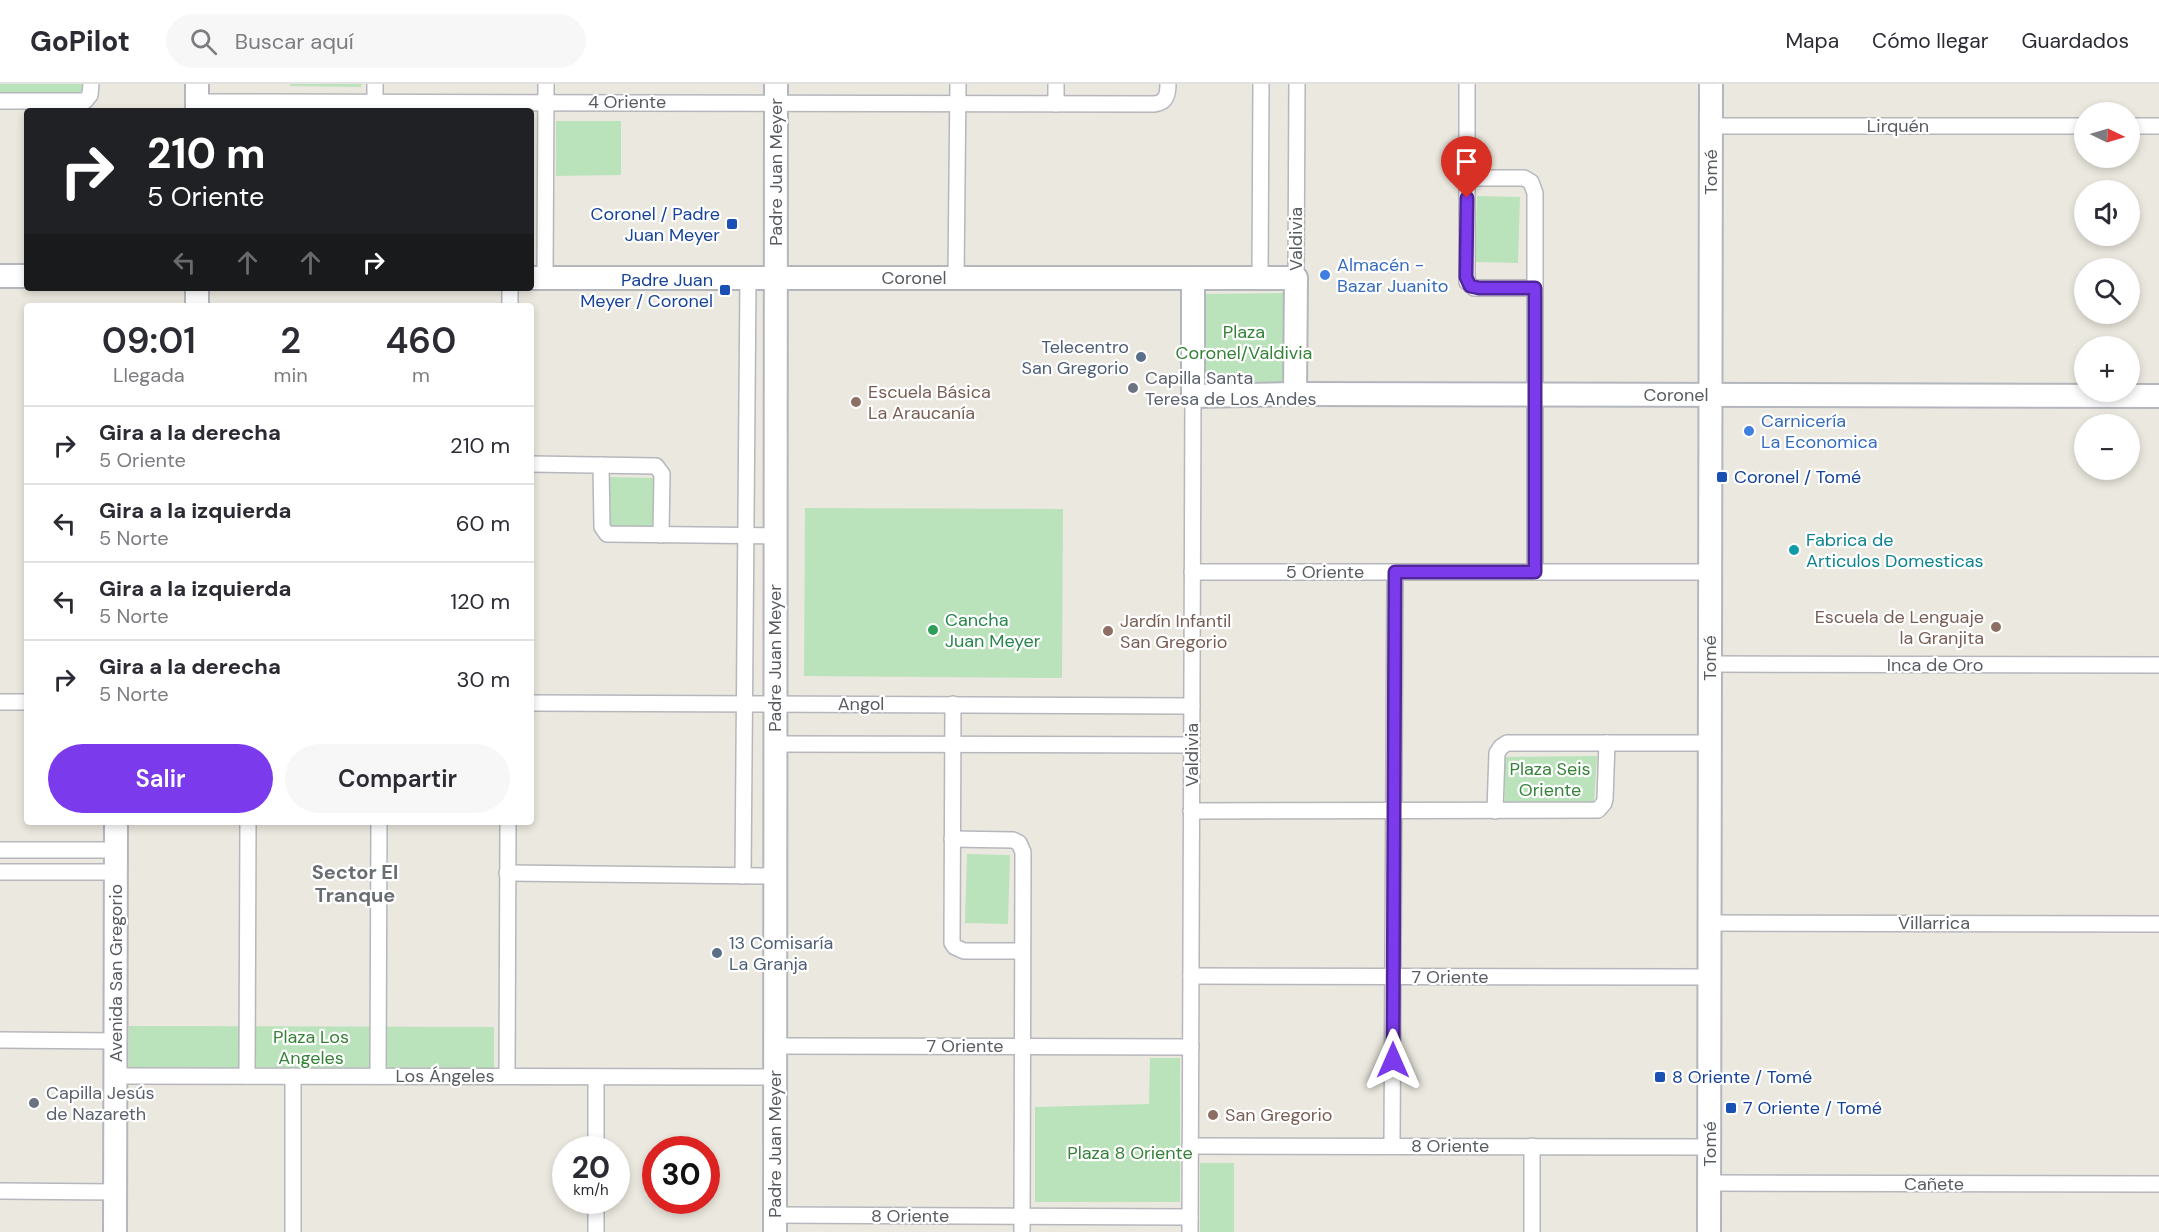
<!DOCTYPE html>
<html lang="es">
<head>
<meta charset="utf-8">
<style>
	body { margin:0; font-family:"DM Sans",sans-serif; background:#f7f7f7; color:#2b2b33; height:100vh; display:flex; flex-direction:column; font-size:22px; white-space:nowrap }
	* { box-sizing:border-box; margin:0 }
	p { font-size:20px; color:#7c7c81 }
	.icon { flex:none; width:33px; height:33px; fill:none; stroke:currentColor; stroke-width:2; stroke-linecap:round; stroke-linejoin:round }
	.map { position:relative; flex:1; overflow:hidden }
	.sheet { position:absolute; left:24px; top:219px; width:510px; height:522px; display:flex; flex-direction:column; background:#fff; border-radius:6px; box-shadow:0 3px 9px #0003 }
	.sheet>* { flex:none }
	.banner { position:absolute; left:24px; top:24px; width:510px; height:183px; border-radius:6px; box-shadow:0 3px 9px #0003; background:#202124; color:#fff; overflow:hidden }
	.needle { width:39px; rotate:95deg }
	.fabs { position:absolute; left:2074px; top:18px; display:grid; gap:12px }
	.fabs a { display:grid; place-items:center; width:66px; height:66px; border-radius:50%; background:#fff; box-shadow:0 3px 9px #0003; font-size:30px }
	.speed { position:absolute; left:552px; top:1052px; display:flex; gap:12px; font-size:30px; font-weight:700; text-align:center }
	.speed>* { display:grid; place-content:center; width:78px; height:78px; border-radius:50%; background:#fff; box-shadow:0 3px 9px #0003; line-height:1 }
	.speed small { font-size:15px; font-weight:400 }
	.speed .limit { border:9px solid #d22; background:#fff; color:#111 }
	.pin { position:absolute; display:grid; place-items:center; width:51px; height:51px; color:#fff; margin:-62px -26px; border-radius:50% 50% 50% 0; rotate:-45deg; box-shadow:0 0 6px #0007 }
	.pin .icon { rotate:45deg }
	.me { position:absolute; width:66px; margin:-33px; rotate:0deg; stroke-linejoin:round; filter:drop-shadow(0 0 4px #0008) }
	.turn { display:flex; align-items:center; gap:21px; height:126px; padding:0 24px; font-size:27px }
	.turn .icon { width:78px; height:78px; stroke-width:2.5 }
	.turn b { display:block; font-size:42px; line-height:51px }
	.lanes { display:flex; align-items:center; height:57px; padding:0 24px; background:#0003; justify-content:center; gap:30px; direction:ltr }
	.lanes .off { opacity:.35 }
	.eta { display:flex; justify-content:space-evenly; align-items:center; height:102px; text-align:center }
	.eta b { font-size:36px; font-weight:600; line-height:42px }
	.action { display:flex; gap:12px; margin-top:auto; padding:12px 24px }
	.action a { flex:1; height:69px; border-radius:36px; background:#7c3aed; color:#fff; font-size:24px; font-weight:600; line-height:69px; text-align:center }
	.action a+a { background:#f7f7f7; color:#2b2b33 }
	ul { padding:0; list-style:none }
	li { display:flex; align-items:center; gap:18px; height:78px; padding:0 24px; border-top:2px solid #e1e1e2 }
	li div { flex:1 }
	li b { display:block; font-size:22px }
	li em { font-style:normal }
	header { display:flex; align-items:center; gap:36px; box-sizing:border-box; height:84px; padding:0 30px; background:#fff; border-bottom:2px solid #e1e1e2 }
	header strong { font-size:28px }
	nav { display:flex; gap:33px; margin-inline-start:auto; font-size:21px }
	.search { width:420px; height:54px; background:#f7f7f7; display:flex; align-items:center; gap:15px; box-sizing:border-box; padding:0 21px; border-radius:33px; color:#7c7c81; font-size:22px }
	.map>svg:first-child { display:block }
	.green { fill:#bbe3bb }
	.lines { fill:none; stroke-linecap:round; stroke-linejoin:round }
	.street-casing { stroke:#b5b7bc; stroke-width:18 }
	.secondary-casing { stroke:#b3b6bc; stroke-width:26 }
	.street { stroke:#fff; stroke-width:15 }
	.secondary { stroke:#fff; stroke-width:22 }
	.route-casing { stroke:#51269a; stroke-width:15 }
	.route { stroke:#7c3aed; stroke-width:10 }
	.transit-dot { fill:#1a4fb4; stroke:#fff; stroke-width:2 }
	.shop-dot { fill:#3f7fe0; stroke:#fff; stroke-width:2 }
	.service-dot { fill:#5c6f8a; stroke:#fff; stroke-width:2 }
	.worship-dot { fill:#6b7280; stroke:#fff; stroke-width:2 }
	.education-dot { fill:#8d6e63; stroke:#fff; stroke-width:2 }
	.culture-dot { fill:#0f9aa8; stroke:#fff; stroke-width:2 }
	.leisure-dot { fill:#2e9e5b; stroke:#fff; stroke-width:2 }
	.labels { text-anchor:middle; dominant-baseline:central; stroke-width:4.5; stroke-linejoin:round; paint-order:stroke }
	.street-label { font-size:18px; fill:#585c60; stroke:#fff }
	.transit-label { font-size:18px; fill:#164399; stroke:#fff; text-anchor:start }
	.shop-label { font-size:18px; fill:#366cbe; stroke:#fff; text-anchor:start }
	.park-label { font-size:18px; fill:#358238; stroke:#fff }
	.service-label { font-size:18px; fill:#4e5e75; stroke:#fff; text-anchor:end }
	.worship-label { font-size:18px; fill:#5b616d; stroke:#fff; text-anchor:start }
	.education-label { font-size:18px; fill:#785e54; stroke:#fff; text-anchor:start }
	.culture-label { font-size:18px; fill:#0d838f; stroke:#fff; text-anchor:start }
	.leisure-label { font-size:18px; fill:#27864d; stroke:#fff; text-anchor:start }
	.neighbourhood-label { font-size:20px; font-weight:bold; fill:#696e72; stroke:#fff }
</style>
</head>
<body>
<header>
<strong>GoPilot</strong>
<div class="search"><svg class="icon" aria-label="search" viewBox="0 0 24 24"><circle cx="10" cy="10" r="6"/><path d="M15 15l6 6"/></svg>Buscar aquí</div>
<nav><a>Mapa</a><a>Cómo llegar</a><a>Guardados</a></nav>
</header>
<div class="map">
<svg width="2159" height="1148" viewBox="0 0 2159 1148">
	<rect width="100%" height="100%" fill="#ebe8df"/>
	<g class="green">
		<path d="M 0,0 L 88,0 L 81,12 L 0,11 Z"/>
		<path d="M 290,0 L 361,0 L 361,3 L 290,2 Z"/>
		<path d="M 556,37 L 621,37 L 621,91 L 556,92 Z"/>
		<path d="M 1477,112 L 1520,113 L 1518,179 L 1475,178 Z"/>
		<path d="M 1286,209 L 1287,308 L 1201,308 L 1200,210 Z"/>
		<path d="M 609,393 L 655,394 L 656,444 L 609,445 Z"/>
		<path d="M 805,424 L 1063,425 L 1062,594 L 804,592 Z"/>
		<path d="M 1597,672 L 1594,719 L 1505,719 L 1505,673 Z"/>
		<path d="M 967,770 L 1010,771 L 1008,840 L 965,839 Z"/>
		<path d="M 129,942 L 494,943 L 494,984 L 129,983 Z"/>
		<path d="M 1150,974 L 1180,974 L 1180,1118 L 1035,1118 L 1035,1023 L 1149,1020 Z"/>
		<rect x="1200" y="1079" width="34" height="69"/>
	</g>
	<g class="lines">
		<defs>
			<g id="street">
				<path d="M 1467,0 L 1467,198 L 1474,204 L 1535,204"/>
				<path d="M 0,17 L 85,17 L 90,11 L 91,0"/>
				<path d="M 197,18 L 1154,20 C 1166,19 1168,11 1168,0"/>
				<path d="M 1056,20 L 1056,0"/>
				<path d="M 375,27 L 375,0"/>
				<path d="M 1711,42 L 2085,42"/>
				<path d="M 2130,42 L 2159,42"/>
				<path d="M 1467,94 L 1524,94 L 1531,98 L 1535,109 L 1535,488"/>
				<path d="M 545,194 L 546,0"/>
				<path d="M 956,194 L 958,0"/>
				<path d="M 1260,194 L 1261,0"/>
				<path d="M 1296,194 L 1297,0"/>
				<path d="M 510,222 L 510,204"/>
				<path d="M 531,380 L 656,382 L 662,390 L 661,451"/>
				<path d="M 601,381 L 602,443 L 607,450 L 775,452"/>
				<path d="M 1192,488 L 1711,488"/>
				<path d="M 1710,580 L 2159,581"/>
				<path d="M 0,618 L 27,618"/>
				<path d="M 531,619 L 1192,622"/>
				<path d="M 953,620 L 952,859 L 955,863 L 964,867 L 1022,867"/>
				<path d="M 775,660 L 1191,661"/>
				<path d="M 1191,727 L 1598,726 L 1604,719 L 1605,715 L 1607,659"/>
				<path d="M 1495,727 L 1497,669 L 1501,663 L 1507,659 L 1710,659"/>
				<path d="M 952,755 L 1013,756 L 1019,759 L 1023,768 L 1022,1148"/>
				<path d="M 0,766 L 116,766"/>
				<path d="M 0,788 L 116,788"/>
				<path d="M 507,789 L 775,792"/>
				<path d="M 743,792 L 748,194"/>
				<path d="M 1710,839 L 2159,840"/>
				<path d="M 1191,892 L 1710,893"/>
				<path d="M 0,956 L 116,957"/>
				<path d="M 775,962 L 1191,963"/>
				<path d="M 116,992 L 775,993"/>
				<path d="M 247,992 L 248,738"/>
				<path d="M 293,992 L 293,1148"/>
				<path d="M 378,992 L 379,738"/>
				<path d="M 507,992 L 508,738"/>
				<path d="M 1190,1062 L 1710,1063"/>
				<path d="M 1392,1062 L 1395,488"/>
				<path d="M 596,1065 L 596,993"/>
				<path d="M 1710,1099 L 2159,1100"/>
				<path d="M 0,1107 L 115,1108"/>
				<path d="M 774,1131 L 1190,1133"/>
				<path d="M 596,1148 L 596,1116"/>
				<path d="M 1190,1148 L 1193,312"/>
				<path d="M 1532,1148 L 1532,1062"/>
			</g>
			<g id="secondary">
				<path d="M 197,27 L 197,0"/>
				<path d="M 0,192 L 27,192"/>
				<path d="M 531,194 L 1296,194 L 1295,310"/>
				<path d="M 1193,195 L 1193,312 L 1295,310 L 2159,312"/>
				<path d="M 197,204 L 197,222"/>
				<path d="M 115,1148 L 116,738"/>
				<path d="M 775,1148 L 776,0"/>
				<path d="M 1709,1148 L 1711,0"/>
			</g>
		</defs>
		<use href="#street" class="street-casing"/>
		<use href="#secondary" class="secondary-casing"/>
		<use href="#street" class="street"/>
		<use href="#secondary" class="secondary"/>
	</g>
	<g class="lines">
		<defs>
			<path id="route" d="M 1393,976 L 1395,488 L 1535,488 L 1535,204 L 1479,204 L 1470,202 L 1466,193 L 1467,114"/>
		</defs>
		<use href="#route" class="route-casing"/>
		<use href="#route" class="route"/>
	</g>
	<g class="transit-dot">
		<rect x="726" y="134" width="12" height="12" rx="3"/>
		<rect x="719" y="200" width="12" height="12" rx="3"/>
		<rect x="1716" y="387" width="12" height="12" rx="3"/>
		<rect x="1654" y="987" width="12" height="12" rx="3"/>
		<rect x="1725" y="1018" width="12" height="12" rx="3"/>
	</g>
	<g class="shop-dot">
		<circle cx="1325" cy="191" r="6"/>
		<circle cx="1749" cy="347" r="6"/>
	</g>
	<g class="service-dot">
		<circle cx="1141" cy="273" r="6"/>
		<circle cx="717" cy="869" r="6"/>
	</g>
	<g class="worship-dot">
		<circle cx="1133" cy="304" r="6"/>
		<circle cx="34" cy="1019" r="6"/>
	</g>
	<g class="education-dot">
		<circle cx="856" cy="318" r="6"/>
		<circle cx="1996" cy="543" r="6"/>
		<circle cx="1108" cy="547" r="6"/>
		<circle cx="1213" cy="1031" r="6"/>
	</g>
	<circle class="culture-dot" cx="1794" cy="466" r="6"/>
	<circle class="leisure-dot" cx="933" cy="546" r="6"/>
	<g class="labels">
		<g class="street-label">
			<text x="627" y="18">4 Oriente</text>
			<text x="1898" y="42">Lirquén</text>
			<text transform="translate(776 88) rotate(-90)">Padre Juan Meyer</text>
			<text transform="translate(1711 88) rotate(-90)">Tomé</text>
			<text transform="translate(1296 155) rotate(-90)">Valdivia</text>
			<text x="914" y="194">Coronel</text>
			<text x="1676" y="311">Coronel</text>
			<text x="1325" y="488">5 Oriente</text>
			<text transform="translate(775 574) rotate(-90)">Padre Juan Meyer</text>
			<text transform="translate(1710 574) rotate(-90)">Tomé</text>
			<text x="1935" y="581">Inca de Oro</text>
			<text x="861" y="620">Angol</text>
			<text transform="translate(1192 671) rotate(-90)">Valdivia</text>
			<text x="1934" y="839">Villarrica</text>
			<text transform="translate(116 889) rotate(-90)">Avenida San Gregorio</text>
			<text x="1450" y="893">7 Oriente</text>
			<text x="965" y="962">7 Oriente</text>
			<text x="445" y="992">Los Ángeles</text>
			<text transform="translate(775 1060) rotate(-90)">Padre Juan Meyer</text>
			<text transform="translate(1710 1060) rotate(-90)">Tomé</text>
			<text x="1450" y="1062">8 Oriente</text>
			<text x="1934" y="1100">Cañete</text>
			<text x="910" y="1132">8 Oriente</text>
		</g>
		<g class="transit-label">
			<text x="720" y="130" text-anchor="end">Coronel / Padre<tspan x="720" dy="21">Juan Meyer</tspan></text>
			<text x="713" y="196" text-anchor="end">Padre Juan<tspan x="713" dy="21">Meyer / Coronel</tspan></text>
			<text x="1734" y="393">Coronel / Tomé</text>
			<text x="1672" y="993">8 Oriente / Tomé</text>
			<text x="1743" y="1024">7 Oriente / Tomé</text>
		</g>
		<g class="shop-label">
			<text x="1337" y="181">Almacén -<tspan x="1337" dy="21">Bazar Juanito</tspan></text>
			<text x="1761" y="337">Carnicería<tspan x="1761" dy="21">La Economica</tspan></text>
		</g>
		<g class="park-label">
			<text x="1244" y="248">Plaza<tspan x="1244" dy="21">Coronel/Valdivia</tspan></text>
			<text x="1550" y="685">Plaza Seis<tspan x="1550" dy="21">Oriente</tspan></text>
			<text x="311" y="953">Plaza Los<tspan x="311" dy="21">Angeles</tspan></text>
			<text x="1130" y="1069">Plaza 8 Oriente</text>
		</g>
		<g class="service-label">
			<text x="1129" y="263">Telecentro<tspan x="1129" dy="21">San Gregorio</tspan></text>
			<text x="729" y="859" text-anchor="start">13 Comisaría<tspan x="729" dy="21">La Granja</tspan></text>
		</g>
		<g class="worship-label">
			<text x="1145" y="294">Capilla Santa<tspan x="1145" dy="21">Teresa de Los Andes</tspan></text>
			<text x="46" y="1009">Capilla Jesús<tspan x="46" dy="21">de Nazareth</tspan></text>
		</g>
		<g class="education-label">
			<text x="868" y="308">Escuela Básica<tspan x="868" dy="21">La Araucanía</tspan></text>
			<text x="1984" y="533" text-anchor="end">Escuela de Lenguaje<tspan x="1984" dy="21">la Granjita</tspan></text>
			<text x="1120" y="537">Jardín Infantil<tspan x="1120" dy="21">San Gregorio</tspan></text>
			<text x="1225" y="1031">San Gregorio</text>
		</g>
		<g class="culture-label">
			<text x="1806" y="456">Fabrica de<tspan x="1806" dy="21">Articulos Domesticas</tspan></text>
		</g>
		<g class="leisure-label">
			<text x="945" y="536">Cancha<tspan x="945" dy="21">Juan Meyer</tspan></text>
		</g>
		<g class="neighbourhood-label">
			<text x="355" y="788">Sector El<tspan x="355" dy="23">Tranque</tspan></text>
		</g>
	</g>
</svg>
<div class="fabs">
<a><svg class="needle" viewBox="-14 -14 28 28"><path d="M0-13l5 13h-10z" fill="#e53935"/><path d="M0 13l5-13h-10z" fill="#7c7c81"/></svg></a>
<a><svg class="icon" aria-label="sound" viewBox="0 0 24 24"><path d="M4 9h4l5-4v14l-5-4H4zM17 9q2 3 0 6"/></svg></a>
<a><svg class="icon" aria-label="search" viewBox="0 0 24 24"><circle cx="10" cy="10" r="6"/><path d="M15 15l6 6"/></svg></a>
<a>+</a>
<a>−</a>
</div>
<div class="speed"><div>20<small>km/h</small></div><div class="limit">30</div></div>
<div class="pin" style="left:1467px;top:114px;background:#d93025"><svg class="icon" aria-label="arrive" viewBox="0 0 24 24"><path d="M6 21V4h12l-3 4 3 4H6"/></svg></div>
<svg class="me" style="left:1393px;top:976px" viewBox="-20 -20 40 40"><path d="M0-17L14 15 0 8-14 15z" fill="#7c3aed" stroke="#fff" stroke-width="4"/></svg>
<div class="banner">
<div class="turn"><svg class="icon" aria-label="right" viewBox="0 0 24 24"><path d="M7 20v-9h11M14 6l5 5-5 5"/></svg><div><b>210 m</b>5 Oriente</div></div>
<div class="lanes"><svg class="icon off" aria-label="left" viewBox="0 0 24 24"><path d="M17 20v-9H6M10 6l-5 5 5 5"/></svg><svg class="icon off" aria-label="ahead" viewBox="0 0 24 24"><path d="M12 20V5M6 11l6-6 6 6"/></svg><svg class="icon off" aria-label="ahead" viewBox="0 0 24 24"><path d="M12 20V5M6 11l6-6 6 6"/></svg><svg class="icon" aria-label="right" viewBox="0 0 24 24"><path d="M7 20v-9h11M14 6l5 5-5 5"/></svg></div>
</div>
<section class="sheet">
<div class="eta">
<div><b>09:01</b><p>Llegada</p></div>
<div><b>2</b><p>min</p></div>
<div><b>460</b><p>m</p></div>
</div>
<ul>
<li><svg class="icon" aria-label="right" viewBox="0 0 24 24"><path d="M7 20v-9h11M14 6l5 5-5 5"/></svg><div><b>Gira a la derecha</b><p>5 Oriente</p></div><em>210 m</em></li>
<li><svg class="icon" aria-label="left" viewBox="0 0 24 24"><path d="M17 20v-9H6M10 6l-5 5 5 5"/></svg><div><b>Gira a la izquierda</b><p>5 Norte</p></div><em>60 m</em></li>
<li><svg class="icon" aria-label="left" viewBox="0 0 24 24"><path d="M17 20v-9H6M10 6l-5 5 5 5"/></svg><div><b>Gira a la izquierda</b><p>5 Norte</p></div><em>120 m</em></li>
<li><svg class="icon" aria-label="right" viewBox="0 0 24 24"><path d="M7 20v-9h11M14 6l5 5-5 5"/></svg><div><b>Gira a la derecha</b><p>5 Norte</p></div><em>30 m</em></li>
</ul>
<div class="action"><a>Salir</a><a>Compartir</a></div>
</section>
</div>
</body>
</html>
